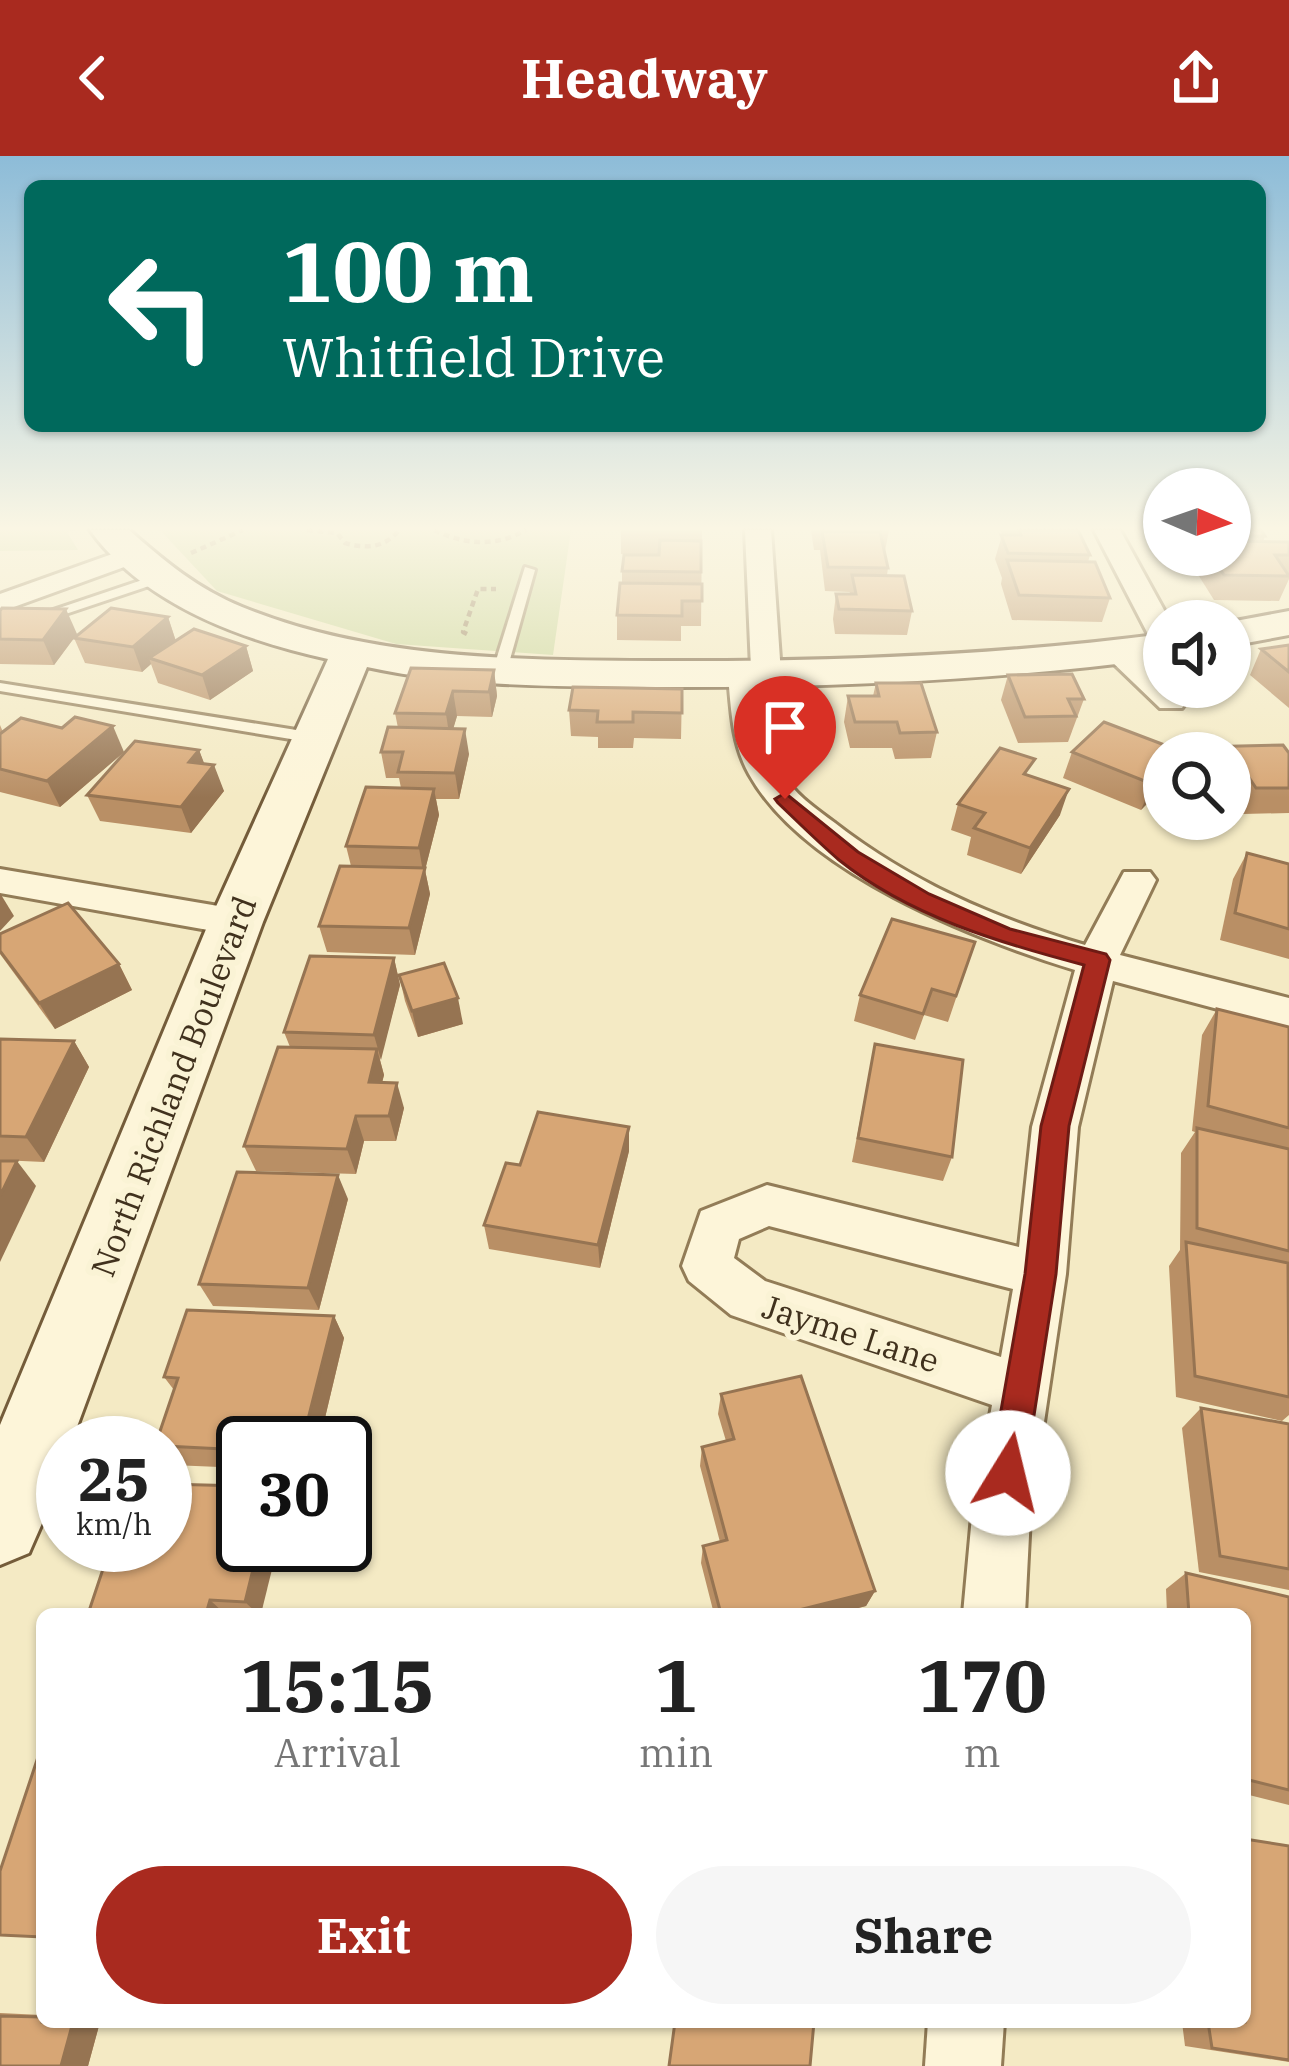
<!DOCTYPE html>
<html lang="en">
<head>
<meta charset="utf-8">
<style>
	body { margin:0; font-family:"IBM Plex Serif",serif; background:#f6f6f6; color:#222; height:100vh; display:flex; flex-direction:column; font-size:45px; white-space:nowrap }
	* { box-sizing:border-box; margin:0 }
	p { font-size:39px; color:#767676 }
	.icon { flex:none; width:66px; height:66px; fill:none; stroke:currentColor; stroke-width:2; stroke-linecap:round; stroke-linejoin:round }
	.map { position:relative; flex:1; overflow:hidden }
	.details { position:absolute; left:36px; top:1452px; width:1215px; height:420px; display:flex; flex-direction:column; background:#fff; border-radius:18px; box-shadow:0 3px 9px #0004 }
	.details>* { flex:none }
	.banner { position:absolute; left:24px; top:24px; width:1242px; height:252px; border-radius:18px; box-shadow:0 3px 9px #0004; background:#00695c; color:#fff; overflow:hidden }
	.needle { width:78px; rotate:92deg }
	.controls { position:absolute; left:1143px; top:312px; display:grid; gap:24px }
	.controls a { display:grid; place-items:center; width:108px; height:108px; border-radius:50%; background:#fff; box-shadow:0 3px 9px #0004; font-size:60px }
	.speed { position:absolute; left:36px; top:1260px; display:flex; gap:24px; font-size:60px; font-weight:700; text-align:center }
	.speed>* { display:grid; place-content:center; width:156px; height:156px; border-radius:50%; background:#fff; box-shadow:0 3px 9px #0004; line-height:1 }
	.speed small { font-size:30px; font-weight:400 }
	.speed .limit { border:6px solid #111; border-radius:18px; background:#fff; color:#111 }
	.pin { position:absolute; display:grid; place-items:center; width:102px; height:102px; color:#fff; margin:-123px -51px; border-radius:50% 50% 50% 0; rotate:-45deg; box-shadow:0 0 12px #0007 }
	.pin .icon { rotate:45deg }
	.me { position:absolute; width:132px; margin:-66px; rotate:9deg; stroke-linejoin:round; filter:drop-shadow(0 0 9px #0008) }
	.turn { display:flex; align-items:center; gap:42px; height:252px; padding:0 60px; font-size:54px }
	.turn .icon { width:156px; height:156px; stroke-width:2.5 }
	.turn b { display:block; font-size:84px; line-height:102px }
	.eta { display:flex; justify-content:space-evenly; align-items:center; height:204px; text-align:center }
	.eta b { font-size:72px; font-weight:800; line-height:84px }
	.action { display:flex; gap:24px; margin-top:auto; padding:24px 60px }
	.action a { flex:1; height:138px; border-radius:72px; background:#a92a1f; color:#fff; font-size:48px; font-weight:800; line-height:138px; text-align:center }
	.action a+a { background:#f6f6f6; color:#222 }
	header { display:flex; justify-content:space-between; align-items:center; height:156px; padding:0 60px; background:#a92a1f; color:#fff; font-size:54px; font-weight:800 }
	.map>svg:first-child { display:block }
	.green { fill:#c7d496 }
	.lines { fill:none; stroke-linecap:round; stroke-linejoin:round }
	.lane-casing { stroke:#927c57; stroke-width:6 }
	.street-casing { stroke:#927c57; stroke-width:6 }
	.secondary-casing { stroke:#745c3a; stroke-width:6 }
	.path { stroke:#927c57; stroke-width:4.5; stroke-dasharray:6 4.5; stroke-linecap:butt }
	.lane { fill:#fdf5d9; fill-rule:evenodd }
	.street { fill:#fdf5d9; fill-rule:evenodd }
	.secondary { fill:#fdf5d9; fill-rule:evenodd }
	.wall { fill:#b98f65 }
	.shaded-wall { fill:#967452 }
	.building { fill:#d7a675; stroke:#967452; stroke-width:3 }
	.route { fill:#a92a1f; stroke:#6e1b14; stroke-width:3 }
	.labels { text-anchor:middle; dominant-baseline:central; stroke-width:12; stroke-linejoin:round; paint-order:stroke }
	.street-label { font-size:33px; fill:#40311d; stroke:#faf3d5 }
</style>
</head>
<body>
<header><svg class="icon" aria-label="back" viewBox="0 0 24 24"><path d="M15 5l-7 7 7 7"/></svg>Headway<svg class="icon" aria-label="share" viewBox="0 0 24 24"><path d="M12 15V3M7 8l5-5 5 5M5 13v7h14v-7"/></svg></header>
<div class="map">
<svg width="1289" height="1910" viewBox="0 0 1289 1910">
	<rect width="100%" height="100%" fill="#f4eac4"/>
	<g class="green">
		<path d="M 0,374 L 77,374 L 67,376 L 78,394 L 0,395 Z"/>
		<path d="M 160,374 L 571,374 L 553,499 L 396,488 L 217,435 Z"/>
	</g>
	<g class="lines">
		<defs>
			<g id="lane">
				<path d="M 525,411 L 535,414 L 507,514 L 495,517 L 493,514 Z"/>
				<path d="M 160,418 L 166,422 L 164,425 L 0,480 L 0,472 Z"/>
				<path d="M 0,527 L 315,577 L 323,582 L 315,587 L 0,535 Z"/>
			</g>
			<g id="street">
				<path d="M 745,374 L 771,374 L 781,518 L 777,524 L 759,525 C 763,555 766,589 781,616 C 793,637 816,653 835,667 C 911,726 994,762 1085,789 L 1124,716 L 1150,716 L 1156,724 L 1120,799 L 1289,842 L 1289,872 L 1113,825 L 1078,971 L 1066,1118 L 1030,1360 L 1025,1458 L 963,1458 L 972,1360 L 992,1249 L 731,1159 L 689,1125 L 682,1110 L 701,1055 L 767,1029 L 1019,1091 L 1032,971 L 1075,814 C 972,782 804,717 749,618 C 732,588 731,552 728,519 L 732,513 L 751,512 ZM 769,1070 L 1013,1133 L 1001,1201 L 765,1125 L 734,1102 L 739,1083 Z"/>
				<path d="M 1094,374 L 1120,374 L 1170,465 L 1164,465 L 1164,489 L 1149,480 Z"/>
				<path d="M 129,392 L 142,400 L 138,406 L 0,456 L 0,438 Z"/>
				<path d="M 1119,488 L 1129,491 L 1164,522 L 1164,531 L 1174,531 L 1187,545 L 1182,552 L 1160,552 L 1109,503 L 1104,497 L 1109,491 Z"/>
				<path d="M 0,713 L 236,753 L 250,757 L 255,766 L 250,775 L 236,779 L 0,737 Z"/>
				<path d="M 928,1866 L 1004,1866 L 1001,1910 L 925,1910 Z"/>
			</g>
			<g id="secondary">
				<path d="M 90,374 L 129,374 C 164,405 198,433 242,451 C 371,504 517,504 655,505 C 826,506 995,500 1164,478 L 1164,502 C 993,525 823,532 651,531 C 557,530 458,531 367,511 L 263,766 L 71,1287 L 63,1287 C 63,1325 44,1362 29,1397 L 0,1409 L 0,1269 L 209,766 L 328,503 C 242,484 144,449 90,374 Z"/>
				<path d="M 1289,455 L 1289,479 L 1230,490 L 1230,466 Z"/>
			</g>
		</defs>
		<use href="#lane" class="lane-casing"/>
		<use href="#street" class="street-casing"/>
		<use href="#secondary" class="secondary-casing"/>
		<g class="path">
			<path d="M 307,374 L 337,377 L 345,387 C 366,393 385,392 399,374"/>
			<path d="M 434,374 C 465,389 496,391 526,374"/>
			<path d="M 191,397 L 243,374"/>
			<path d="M 467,478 L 463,476 L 478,433 L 496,433"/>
		</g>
		<use href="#lane" class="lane"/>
		<use href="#street" class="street"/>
		<use href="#secondary" class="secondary"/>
	</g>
	<g class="wall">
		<path d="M 621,374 L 702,374 L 701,470 L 681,470 L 681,485 L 617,484 L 617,459 L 622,427 L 622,415 L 659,398 L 621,398 Z"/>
		<path d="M 811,374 L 889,374 L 885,395 L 888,412 L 887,419 L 912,455 L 907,479 L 835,478 L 833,463 L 836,438 L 849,438 L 850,436 L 825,435 L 820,394 L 814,394 Z"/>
		<path d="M 1000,374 L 1078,374 L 1090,399 L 1088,406 L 1110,442 L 1102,466 L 1012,464 L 1001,428 L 1002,422 L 995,403 L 1002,379 Z"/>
		<path d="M 1230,374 L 1265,380 L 1263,386 L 1289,386 L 1289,423 L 1279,445 L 1214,444 L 1192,409 L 1195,403 L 1191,399 L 1230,399 Z"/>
		<path d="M 0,455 L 77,478 L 54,509 L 0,508 Z"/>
		<path d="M 168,461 L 176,485 L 246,490 L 253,515 L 210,544 L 158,527 L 151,508 L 142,516 L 85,507 L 74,482 Z"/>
		<path d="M 1289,489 L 1289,552 L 1250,519 L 1261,493 Z"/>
		<path d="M 494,514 L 497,540 L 492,561 L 457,560 L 453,572 L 469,598 L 459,643 L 436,643 L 439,659 L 425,714 L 430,738 L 415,799 L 327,796 L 319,770 L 351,710 L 346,690 L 401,632 L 399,622 L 386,622 L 381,596 L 398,572 L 395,557 Z"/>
		<path d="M 1008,519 L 1084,543 L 1068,586 L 1018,587 L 1001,544 Z"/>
		<path d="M 876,527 L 937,576 L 931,602 L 895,603 L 892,592 L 850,592 L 844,566 L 848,540 L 873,540 Z"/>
		<path d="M 682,533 L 681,583 L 634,582 L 633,592 L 598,592 L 598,581 L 571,580 L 569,554 Z"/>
		<path d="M 0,569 L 3,576 L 124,596 L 60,651 L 0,636 Z"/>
		<path d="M 1200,591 L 1289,597 L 1289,657 L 1243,658 L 1235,646 L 1230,646 L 1230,597 L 1197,597 Z"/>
		<path d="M 199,594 L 204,608 L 224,635 L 191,677 L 100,665 L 87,639 Z"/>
		<path d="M 1072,596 L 1164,597 L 1164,630 L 1141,654 L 1063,622 Z"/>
		<path d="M 1030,620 L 1060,659 L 1021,718 L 967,699 L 971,681 L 951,674 L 958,648 Z"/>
		<path d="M 1247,697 L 1289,708 L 1289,803 L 1220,784 L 1233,723 Z"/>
		<path d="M 0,778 L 119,808 L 132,834 L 55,873 L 0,798 Z"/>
		<path d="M 975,786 L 948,866 L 924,859 L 915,884 L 854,865 L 860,839 Z"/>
		<path d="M 394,802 L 400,829 L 380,904 L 384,919 L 382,926 L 404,952 L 396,985 L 364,985 L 356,1018 L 256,1015 L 244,990 L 290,891 L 284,876 Z"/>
		<path d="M 399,819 L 463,868 L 418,881 L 405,845 Z"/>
		<path d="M 1217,853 L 1289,871 L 1289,1259 L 1282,1265 L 1176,1241 L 1169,1110 L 1180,1094 L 1181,997 L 1195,976 L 1192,975 L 1202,879 Z"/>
		<path d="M 0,883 L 74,885 L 89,911 L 44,1006 L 0,1004 Z"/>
		<path d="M 875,888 L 952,1001 L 943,1025 L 852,1006 Z"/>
		<path d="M 629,971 L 629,995 L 600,1112 L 489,1093 L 484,1069 L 520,1009 Z"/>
		<path d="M 348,1043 L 319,1154 L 213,1150 L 199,1128 Z"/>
		<path d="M 334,1160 L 344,1182 L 319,1287 L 243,1287 L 243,1312 L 172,1309 L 165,1301 L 165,1287 L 174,1234 L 164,1221 Z"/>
		<path d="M 721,1238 L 875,1435 L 866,1450 L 835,1458 L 714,1458 L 701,1407 L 703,1390 L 720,1386 L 700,1310 L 702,1291 L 726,1285 L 718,1258 Z"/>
		<path d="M 1201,1252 L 1289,1268 L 1289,1434 L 1199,1416 L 1182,1272 Z"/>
		<path d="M 243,1330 L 261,1458 L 88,1458 Z"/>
		<path d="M 1186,1417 L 1289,1441 L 1289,1649 L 1245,1638 L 1245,1458 L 1167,1458 L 1166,1433 Z"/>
		<path d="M 1289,1690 L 1289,1906 L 1185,1890 L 1182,1866 L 1245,1866 Z"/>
		<path d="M 0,1857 L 42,1859 L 42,1866 L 100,1866 L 88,1910 L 0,1910 Z"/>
	</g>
	<g class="shaded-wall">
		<path d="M 66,453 L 77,478 L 54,509 L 43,484 Z"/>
		<path d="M 168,461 L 176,486 L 149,502 L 151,508 L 142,516 L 133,491 Z"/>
		<path d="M 246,490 L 253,515 L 210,544 L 202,519 Z"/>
		<path d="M 494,514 L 497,540 L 492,561 L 489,536 Z"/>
		<path d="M 453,535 L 457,560 L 450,584 L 446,558 Z"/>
		<path d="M 113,570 L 124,596 L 60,651 L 47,625 Z"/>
		<path d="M 465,573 L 469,598 L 459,643 L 455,617 Z"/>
		<path d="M 199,594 L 208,617 L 214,609 L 224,635 L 191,677 L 181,651 L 189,606 Z"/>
		<path d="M 1164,616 L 1164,630 L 1141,654 L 1152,628 Z"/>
		<path d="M 434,633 L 439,659 L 425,714 L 430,738 L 415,799 L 409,772 L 423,716 L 419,692 Z"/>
		<path d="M 1069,633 L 1060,659 L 1021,718 L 1030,692 Z"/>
		<path d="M 0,737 L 14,760 L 0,775 Z"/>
		<path d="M 394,802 L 400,829 L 381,904 L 374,879 Z"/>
		<path d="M 119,808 L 132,834 L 55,873 L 39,847 Z"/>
		<path d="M 458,842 L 463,868 L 418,881 L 412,855 Z"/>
		<path d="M 74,885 L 89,911 L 44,1006 L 26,981 Z"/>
		<path d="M 377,893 L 384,919 L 376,951 L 369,926 Z"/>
		<path d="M 397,927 L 404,952 L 396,985 L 389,960 Z"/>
		<path d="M 356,960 L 364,985 L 356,1018 L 347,993 Z"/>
		<path d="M 629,971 L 629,995 L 600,1112 L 598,1089 Z"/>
		<path d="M 17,1005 L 36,1030 L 0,1106 L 0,1040 Z"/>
		<path d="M 338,1019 L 348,1043 L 319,1154 L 308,1132 Z"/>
		<path d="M 334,1160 L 344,1182 L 319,1287 L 302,1287 Z"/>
		<path d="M 259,1389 L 278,1389 L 261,1458 L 258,1458 L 245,1446 Z"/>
		<path d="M 875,1435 L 866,1450 L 835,1458 L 783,1458 Z"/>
		<path d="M 210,1444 L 225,1458 L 206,1458 Z"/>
		<path d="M 73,1866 L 100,1866 L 88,1910 L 61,1910 Z"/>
	</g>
	<g class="building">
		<path d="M 1019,374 L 1078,374 L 1090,399 L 1008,397 L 1001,379 L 1021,379 Z"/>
		<path d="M 1230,374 L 1261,374 L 1265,380 L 1230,380 Z"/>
		<path d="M 822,375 L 880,376 L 888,412 L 828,411 Z"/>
		<path d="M 660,384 L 701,385 L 701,416 L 622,415 L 624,399 L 659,399 Z"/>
		<path d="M 1230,385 L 1289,386 L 1289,399 L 1275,399 L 1289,420 L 1224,419 L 1211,399 L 1230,399 Z"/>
		<path d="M 1007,404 L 1095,406 L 1110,442 L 1019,439 Z"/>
		<path d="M 852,419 L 904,420 L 912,455 L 839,453 L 836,438 L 856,438 Z"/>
		<path d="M 620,427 L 702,428 L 702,445 L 682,445 L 682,460 L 617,459 Z"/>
		<path d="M 2,452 L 66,453 L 43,484 L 0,483 L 0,455 Z"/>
		<path d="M 111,452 L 168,461 L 133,491 L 74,482 Z"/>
		<path d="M 194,473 L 246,490 L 202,519 L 149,502 Z"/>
		<path d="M 1289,489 L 1289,516 L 1261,493 Z"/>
		<path d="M 411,512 L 494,514 L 489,536 L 453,535 L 446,558 L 395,557 Z"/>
		<path d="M 1072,518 L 1084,543 L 1068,543 L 1076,560 L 1025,561 L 1008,519 Z"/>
		<path d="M 876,527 L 921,527 L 937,576 L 900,577 L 897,566 L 855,566 L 848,540 L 879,540 Z"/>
		<path d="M 573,531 L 682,533 L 682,557 L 633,556 L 633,566 L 597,566 L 598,555 L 569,554 Z"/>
		<path d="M 75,561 L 113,570 L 47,625 L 0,613 L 0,578 L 21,562 L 62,572 Z"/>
		<path d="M 1104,566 L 1183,596 L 1164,597 L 1164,616 L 1152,628 L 1072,596 Z"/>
		<path d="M 388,571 L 465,573 L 455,617 L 398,616 L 403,596 L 381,596 Z"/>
		<path d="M 135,585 L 199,594 L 189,606 L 214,609 L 181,651 L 87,639 Z"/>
		<path d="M 1283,589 L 1289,597 L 1289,632 L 1256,632 L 1248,620 L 1230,620 L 1230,597 L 1204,597 L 1200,591 Z"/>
		<path d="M 1000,592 L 1035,603 L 1024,618 L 1069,633 L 1030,692 L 974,672 L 985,657 L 958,648 Z"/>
		<path d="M 366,631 L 434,633 L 419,692 L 346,690 Z"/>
		<path d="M 1247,697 L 1289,708 L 1289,773 L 1235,757 Z"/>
		<path d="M 340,710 L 425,712 L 409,772 L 319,770 Z"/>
		<path d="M 68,747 L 119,808 L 39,847 L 0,795 L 0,778 Z"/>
		<path d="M 892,763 L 975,786 L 956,840 L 932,833 L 923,858 L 860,839 Z"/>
		<path d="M 310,800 L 394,802 L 374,879 L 284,876 Z"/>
		<path d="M 444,807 L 458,842 L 412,855 L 399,819 Z"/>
		<path d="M 1217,853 L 1289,871 L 1289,972 L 1208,950 Z"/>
		<path d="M 0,883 L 74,885 L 26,981 L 0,980 Z"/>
		<path d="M 875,888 L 963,904 L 952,1001 L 858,982 Z"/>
		<path d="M 278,891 L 377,893 L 369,926 L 397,927 L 389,960 L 356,960 L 347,993 L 244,990 Z"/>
		<path d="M 538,956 L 629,971 L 598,1089 L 484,1069 L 506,1007 L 520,1009 Z"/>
		<path d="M 1197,972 L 1289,993 L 1289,1095 L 1197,1072 Z"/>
		<path d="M 0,1005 L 17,1005 L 0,1040 Z"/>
		<path d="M 237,1016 L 338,1019 L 308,1132 L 199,1128 Z"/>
		<path d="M 1186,1086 L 1288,1107 L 1289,1241 L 1195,1220 Z"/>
		<path d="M 187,1154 L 334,1160 L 302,1287 L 243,1287 L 243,1294 L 165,1290 L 165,1287 L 156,1287 L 178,1222 L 164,1221 Z"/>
		<path d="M 801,1220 L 875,1435 L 783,1458 L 721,1458 L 703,1390 L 727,1384 L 702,1291 L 734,1283 L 721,1238 Z"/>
		<path d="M 1201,1252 L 1289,1268 L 1289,1413 L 1220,1400 Z"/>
		<path d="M 165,1328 L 243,1330 L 243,1389 L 259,1389 L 245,1446 L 210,1444 L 206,1458 L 88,1458 L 111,1389 L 165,1389 Z"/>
		<path d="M 1186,1417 L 1289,1441 L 1289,1634 L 1245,1623 L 1245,1458 L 1189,1458 Z"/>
		<path d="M 42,1589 L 42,1781 L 0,1779 L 0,1715 Z"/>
		<path d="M 1245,1683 L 1289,1690 L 1289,1904 L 1212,1892 L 1208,1866 L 1245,1866 Z"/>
		<path d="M 0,1860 L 42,1861 L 42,1866 L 73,1866 L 61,1910 L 0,1910 Z"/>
		<path d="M 675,1866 L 814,1866 L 810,1910 L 669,1910 Z"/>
	</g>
	<linearGradient id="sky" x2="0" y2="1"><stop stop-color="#8dbcd8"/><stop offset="0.58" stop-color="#faf6e4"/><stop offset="1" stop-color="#faf6e4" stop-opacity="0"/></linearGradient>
	<rect width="1289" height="642" fill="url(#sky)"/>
	<path class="route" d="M 785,637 L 858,696 L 929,738 L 1010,773 L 1106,798 L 1110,804 L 1069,970 L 1056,1118 L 1025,1317 L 1020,1329 L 1008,1334 L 995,1329 L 990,1317 L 1025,1118 L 1041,970 L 1084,809 C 1000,787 909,760 839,704 C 818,686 798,666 778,647 L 775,643 Z"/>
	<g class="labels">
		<g class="street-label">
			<text transform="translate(173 930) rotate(-69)">North Richland Boulevard</text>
			<text transform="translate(851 1177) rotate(18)">Jayme Lane</text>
		</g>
	</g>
</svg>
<div class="controls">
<a><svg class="needle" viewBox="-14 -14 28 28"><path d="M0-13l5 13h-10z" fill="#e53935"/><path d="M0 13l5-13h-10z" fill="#767676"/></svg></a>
<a><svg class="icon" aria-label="sound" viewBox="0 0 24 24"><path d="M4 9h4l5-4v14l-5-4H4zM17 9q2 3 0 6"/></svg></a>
<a><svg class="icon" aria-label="search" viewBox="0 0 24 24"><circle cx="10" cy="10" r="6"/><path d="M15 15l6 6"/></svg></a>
</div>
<div class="speed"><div>25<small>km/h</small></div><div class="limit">30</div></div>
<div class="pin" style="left:785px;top:643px;background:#d93025"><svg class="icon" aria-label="arrive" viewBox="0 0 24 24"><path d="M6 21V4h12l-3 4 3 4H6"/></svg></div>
<svg class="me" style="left:1008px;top:1317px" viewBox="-20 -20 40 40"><circle r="19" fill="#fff"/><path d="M0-13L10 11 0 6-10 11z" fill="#a92a1f"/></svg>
<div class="banner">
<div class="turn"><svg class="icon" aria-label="left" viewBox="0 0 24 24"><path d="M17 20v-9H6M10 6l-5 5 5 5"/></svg><div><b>100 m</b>Whitfield Drive</div></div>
</div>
<section class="details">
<div class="eta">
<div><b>15:15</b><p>Arrival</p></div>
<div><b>1</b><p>min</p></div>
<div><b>170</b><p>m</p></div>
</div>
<div class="action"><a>Exit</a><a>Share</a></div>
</section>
</div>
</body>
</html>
